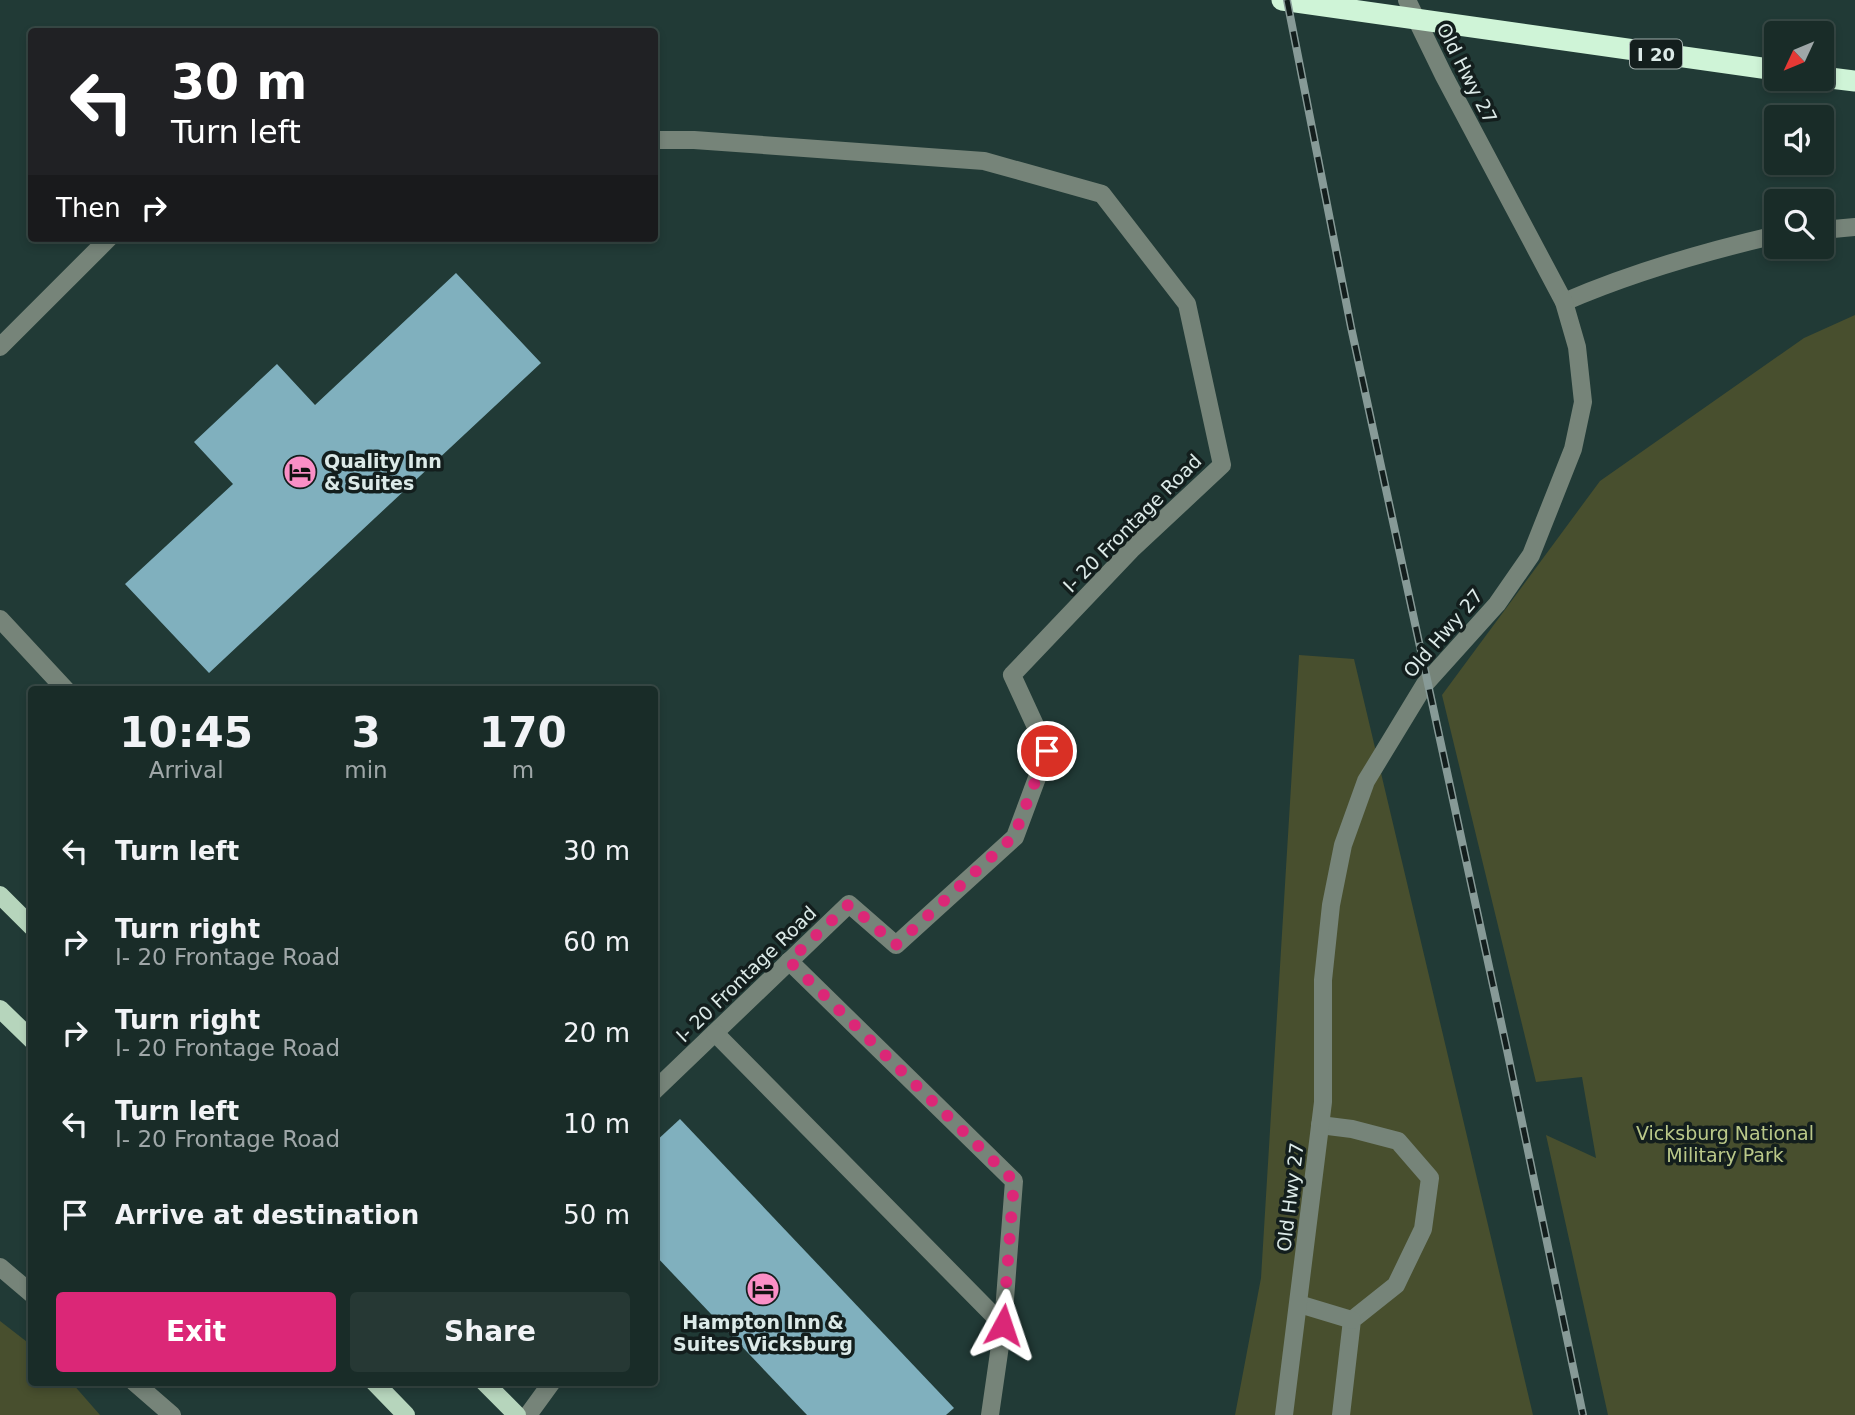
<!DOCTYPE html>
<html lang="en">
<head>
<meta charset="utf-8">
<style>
	body { margin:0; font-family:"DejaVu Sans",sans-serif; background:#263834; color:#f1f3f6; height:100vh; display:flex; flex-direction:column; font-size:26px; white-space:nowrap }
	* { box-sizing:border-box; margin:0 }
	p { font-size:23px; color:#9fa7a8 }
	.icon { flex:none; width:38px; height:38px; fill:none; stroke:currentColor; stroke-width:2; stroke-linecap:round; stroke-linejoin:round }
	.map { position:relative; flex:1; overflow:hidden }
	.details { position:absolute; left:28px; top:686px; width:630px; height:700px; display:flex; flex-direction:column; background:#192c28; border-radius:7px; box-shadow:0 4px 10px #0003,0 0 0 2px #374845 }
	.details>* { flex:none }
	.top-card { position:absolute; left:28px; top:28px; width:630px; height:214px; border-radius:7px; box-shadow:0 4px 10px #0003,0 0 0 2px #374845; background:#202124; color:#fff; overflow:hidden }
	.needle { width:46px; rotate:226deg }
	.tools { position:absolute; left:1764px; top:21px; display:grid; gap:14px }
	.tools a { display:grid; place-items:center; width:70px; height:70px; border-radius:7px; background:#192c28; box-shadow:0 4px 10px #0003,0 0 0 2px #374845; font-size:35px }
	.pin { position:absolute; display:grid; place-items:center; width:60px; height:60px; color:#fff; margin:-30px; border:4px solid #fff; border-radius:50%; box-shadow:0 2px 7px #0007 }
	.me { position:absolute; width:77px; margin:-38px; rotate:5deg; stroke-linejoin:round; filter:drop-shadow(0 0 5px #0008) }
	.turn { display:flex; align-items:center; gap:24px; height:147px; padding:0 28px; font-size:32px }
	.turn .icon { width:91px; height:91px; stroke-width:2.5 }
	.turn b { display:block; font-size:49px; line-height:60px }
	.then { display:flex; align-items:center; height:66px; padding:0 28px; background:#0003; gap:14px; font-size:26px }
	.eta { display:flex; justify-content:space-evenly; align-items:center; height:119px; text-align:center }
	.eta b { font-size:42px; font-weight:800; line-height:49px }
	.action { display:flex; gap:14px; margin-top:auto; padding:14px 28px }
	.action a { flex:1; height:80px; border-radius:7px; background:#db2777; color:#fff; font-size:28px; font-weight:800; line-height:80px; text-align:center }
	.action a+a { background:#263834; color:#f1f3f6 }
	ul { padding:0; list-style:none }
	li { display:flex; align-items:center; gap:21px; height:91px; padding:0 28px }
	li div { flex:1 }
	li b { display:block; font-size:26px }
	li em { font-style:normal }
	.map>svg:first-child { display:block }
	.green { fill:#484f2e }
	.building { fill:#80b0be }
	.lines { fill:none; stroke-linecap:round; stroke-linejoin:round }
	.minor { stroke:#768479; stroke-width:18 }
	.major { stroke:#b6d5bc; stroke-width:18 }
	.highway { stroke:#cff4d7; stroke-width:21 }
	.rail-casing { stroke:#879a97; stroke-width:8 }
	.rail { stroke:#131e1d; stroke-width:5; stroke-dasharray:16; stroke-linecap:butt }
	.route { stroke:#db2777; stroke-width:12; stroke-dasharray:0 21.6 }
	.labels { text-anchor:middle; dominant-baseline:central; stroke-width:7; stroke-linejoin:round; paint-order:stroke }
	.shield { fill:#131e1d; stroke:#a0adab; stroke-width:2 }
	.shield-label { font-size:18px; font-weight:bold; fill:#dceae8 }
	.street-label { font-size:19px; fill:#dceae8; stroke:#131e1d }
	.poi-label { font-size:19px; font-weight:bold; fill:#dceae8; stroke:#131e1d; text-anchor:start }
	.park-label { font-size:19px; fill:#bac889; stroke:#131e1d }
</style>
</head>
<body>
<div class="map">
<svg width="1855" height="1415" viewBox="0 0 1855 1415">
	<rect width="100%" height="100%" fill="#213a36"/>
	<g class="green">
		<path d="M 1855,315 L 1855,1415 L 1608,1415 L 1546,1135 L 1596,1158 L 1582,1077 L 1536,1082 L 1442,695 L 1600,481 L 1804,338 Z"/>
		<path d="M 1299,655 L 1354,659 L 1533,1415 L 1235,1415 L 1261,1278 Z"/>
		<path d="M 0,1321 L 31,1345 L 32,1382 L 72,1383 L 100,1415 L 0,1415 Z"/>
	</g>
	<g class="building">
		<path d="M 456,273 L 541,363 L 209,673 L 125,584 L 233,484 L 194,442 L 277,364 L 315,405 Z"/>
		<path d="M 680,1119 L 954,1408 L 946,1415 L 807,1415 L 654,1254 L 654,1143 Z"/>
	</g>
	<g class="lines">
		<g class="minor">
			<path d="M 654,140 L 694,140 L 984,161 L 1102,194 L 1187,304 L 1222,465 L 1131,550 L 1012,675 L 1047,751 L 1015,837 L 896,945 L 849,904 L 654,1091"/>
			<path d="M 1822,230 L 1855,227"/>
			<path d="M 1564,302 C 1633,272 1703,252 1776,235"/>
			<path d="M 0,347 L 109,238"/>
			<path d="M 0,619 L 66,690"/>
			<path d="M 789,961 L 1014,1181 L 1003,1325 L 990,1415"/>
			<path d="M 715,1033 L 1003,1325"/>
			<path d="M 1320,1125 L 1352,1129 L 1398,1141 L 1430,1178 L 1423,1229 L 1396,1285 L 1352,1320 L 1341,1415"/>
			<path d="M 0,1267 L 32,1294"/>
			<path d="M 1299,1304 L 1352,1320"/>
			<path d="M 134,1382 L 172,1415"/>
			<path d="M 528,1415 L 552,1382"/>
			<path d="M 1284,1415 L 1323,1102 L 1323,980 L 1331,905 L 1343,845 L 1366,781 L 1425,684 L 1497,604 L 1531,555 L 1573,449 L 1583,402 L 1577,347 L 1564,302 L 1444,76 L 1407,0"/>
		</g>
		<g class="major">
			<path d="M 0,895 L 32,927"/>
			<path d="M 0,1009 L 32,1040"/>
			<path d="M 374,1382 L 406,1415"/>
			<path d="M 484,1382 L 517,1415"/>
		</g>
		<g class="highway">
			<path d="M 1282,0 L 1776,70"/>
			<path d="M 1822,77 L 1855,81"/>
		</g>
		<defs>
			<path id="rail" d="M 1287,0 L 1351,327 L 1507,1050 L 1583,1415"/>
		</defs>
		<use href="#rail" class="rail-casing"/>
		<use href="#rail" class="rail"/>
	</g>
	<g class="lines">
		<path class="route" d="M 1003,1325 L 1014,1181 L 789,961 L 849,904 L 896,945 L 1014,836 L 1047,751"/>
	</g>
	<defs>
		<symbol id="hotel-disc" viewBox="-11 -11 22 22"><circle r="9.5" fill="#fa8fc6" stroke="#131e1d"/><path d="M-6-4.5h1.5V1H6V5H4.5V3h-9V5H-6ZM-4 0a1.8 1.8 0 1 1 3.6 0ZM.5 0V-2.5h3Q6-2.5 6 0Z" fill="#111"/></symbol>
	</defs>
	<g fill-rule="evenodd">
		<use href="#hotel-disc" x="281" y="453" width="38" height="38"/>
		<use href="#hotel-disc" x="744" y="1270" width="38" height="38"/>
	</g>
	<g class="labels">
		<rect class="shield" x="1630" y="39.5" width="52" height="29" rx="5"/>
		<g class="shield-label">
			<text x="1656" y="54">I 20</text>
		</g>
		<g class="street-label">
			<text transform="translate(1467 73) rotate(63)">Old Hwy 27</text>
			<text transform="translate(1132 523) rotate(-45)">I- 20 Frontage Road</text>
			<text transform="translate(1443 633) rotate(-49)">Old Hwy 27</text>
			<text transform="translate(746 974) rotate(-44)">I- 20 Frontage Road</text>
			<text transform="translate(1290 1197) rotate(-83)">Old Hwy 27</text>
		</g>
		<g class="poi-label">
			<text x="324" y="461">Quality Inn<tspan x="324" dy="22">&amp; Suites</tspan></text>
			<text x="763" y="1322" text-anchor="middle">Hampton Inn &amp;<tspan x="763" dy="22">Suites Vicksburg</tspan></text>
		</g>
		<g class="park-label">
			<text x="1725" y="1133">Vicksburg National<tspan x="1725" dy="22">Military Park</tspan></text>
		</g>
	</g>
</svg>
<div class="tools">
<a><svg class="needle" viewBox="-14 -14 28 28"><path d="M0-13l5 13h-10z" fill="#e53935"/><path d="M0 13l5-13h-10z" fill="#9fa7a8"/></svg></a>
<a><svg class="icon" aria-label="sound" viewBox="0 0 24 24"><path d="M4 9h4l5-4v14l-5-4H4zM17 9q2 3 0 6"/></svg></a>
<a><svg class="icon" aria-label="search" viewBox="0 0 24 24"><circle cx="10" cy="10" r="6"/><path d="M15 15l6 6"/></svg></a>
</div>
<div class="pin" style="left:1047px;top:751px;background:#d93025"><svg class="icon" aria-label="arrive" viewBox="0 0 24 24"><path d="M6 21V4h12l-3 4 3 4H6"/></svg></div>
<svg class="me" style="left:1003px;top:1325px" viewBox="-20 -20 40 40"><path d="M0-17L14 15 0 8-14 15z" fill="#db2777" stroke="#fff" stroke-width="4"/></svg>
<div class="top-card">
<div class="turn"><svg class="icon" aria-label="left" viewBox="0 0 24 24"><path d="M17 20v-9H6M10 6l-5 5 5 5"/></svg><div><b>30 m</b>Turn left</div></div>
<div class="then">Then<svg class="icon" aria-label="right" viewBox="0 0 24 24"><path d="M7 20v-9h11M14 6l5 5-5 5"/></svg></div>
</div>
<section class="details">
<div class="eta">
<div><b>10:45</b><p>Arrival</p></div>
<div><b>3</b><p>min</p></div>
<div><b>170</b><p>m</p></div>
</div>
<ul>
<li><svg class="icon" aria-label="left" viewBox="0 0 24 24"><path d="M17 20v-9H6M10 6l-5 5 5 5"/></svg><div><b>Turn left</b></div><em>30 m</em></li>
<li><svg class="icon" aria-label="right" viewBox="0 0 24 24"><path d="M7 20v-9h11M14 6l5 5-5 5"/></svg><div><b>Turn right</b><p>I- 20 Frontage Road</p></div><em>60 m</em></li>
<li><svg class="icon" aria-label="right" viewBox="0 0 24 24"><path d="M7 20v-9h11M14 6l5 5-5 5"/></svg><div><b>Turn right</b><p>I- 20 Frontage Road</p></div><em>20 m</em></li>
<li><svg class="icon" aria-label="left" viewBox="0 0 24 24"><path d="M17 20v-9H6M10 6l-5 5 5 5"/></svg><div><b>Turn left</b><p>I- 20 Frontage Road</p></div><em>10 m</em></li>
<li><svg class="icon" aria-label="arrive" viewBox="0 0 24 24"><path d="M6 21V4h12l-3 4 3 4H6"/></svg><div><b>Arrive at destination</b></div><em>50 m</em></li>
</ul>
<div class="action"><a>Exit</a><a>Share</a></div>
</section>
</div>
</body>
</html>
